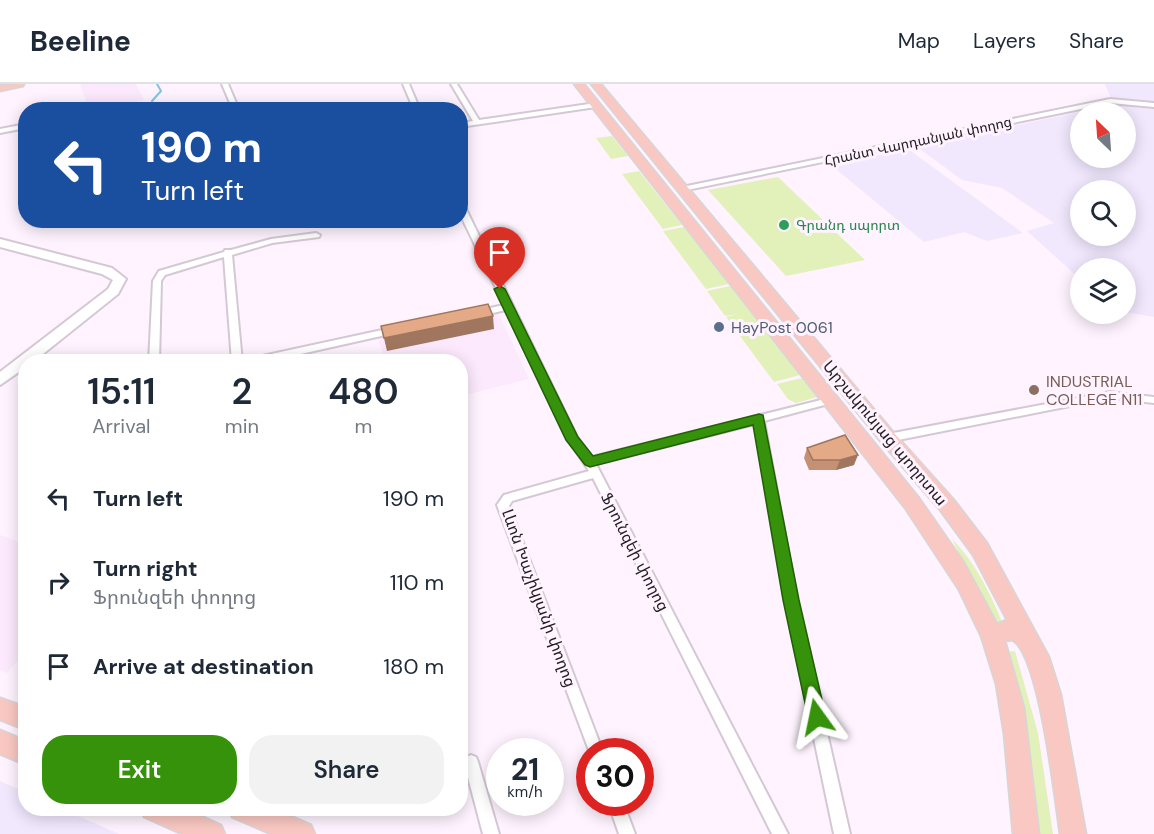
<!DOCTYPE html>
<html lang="en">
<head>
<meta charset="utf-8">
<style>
	body { margin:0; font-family:"DM Sans","Noto Sans Armenian",sans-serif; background:#f2f2f3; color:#1f2937; height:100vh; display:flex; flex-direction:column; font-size:22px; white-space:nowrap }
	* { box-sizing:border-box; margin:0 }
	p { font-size:20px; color:#747a83 }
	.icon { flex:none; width:33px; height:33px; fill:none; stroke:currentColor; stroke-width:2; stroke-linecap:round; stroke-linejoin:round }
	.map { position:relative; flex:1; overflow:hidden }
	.sheet { position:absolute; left:18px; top:270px; width:450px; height:462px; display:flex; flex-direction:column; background:#fff; border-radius:24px; box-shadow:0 3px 15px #0003 }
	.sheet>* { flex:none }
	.banner { position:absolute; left:18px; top:18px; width:450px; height:126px; border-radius:24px; box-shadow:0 3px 15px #0003; background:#1a4fa0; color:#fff; overflow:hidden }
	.needle { width:39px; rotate:335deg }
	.fabs { position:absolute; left:1070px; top:18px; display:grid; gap:12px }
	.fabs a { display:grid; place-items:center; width:66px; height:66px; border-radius:50%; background:#fff; box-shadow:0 3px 15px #0003; font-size:30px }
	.speed { position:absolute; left:486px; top:654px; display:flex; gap:12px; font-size:30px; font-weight:700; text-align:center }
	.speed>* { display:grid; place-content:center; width:78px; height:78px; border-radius:50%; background:#fff; box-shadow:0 3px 15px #0003; line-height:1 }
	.speed small { font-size:15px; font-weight:400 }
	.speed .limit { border:9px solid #d22; background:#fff; color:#111 }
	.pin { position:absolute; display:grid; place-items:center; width:51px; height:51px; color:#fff; margin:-62px -26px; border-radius:50% 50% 50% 0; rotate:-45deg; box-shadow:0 0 6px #0007 }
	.pin .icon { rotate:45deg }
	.me { position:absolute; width:66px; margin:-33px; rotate:348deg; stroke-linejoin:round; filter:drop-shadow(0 0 4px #0008) }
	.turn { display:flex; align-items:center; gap:21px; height:126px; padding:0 24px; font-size:27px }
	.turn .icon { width:78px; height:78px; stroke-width:2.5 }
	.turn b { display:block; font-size:42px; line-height:51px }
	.eta { display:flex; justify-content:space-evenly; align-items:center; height:102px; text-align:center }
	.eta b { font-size:36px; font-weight:600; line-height:42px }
	.cta { display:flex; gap:12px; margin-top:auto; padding:12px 24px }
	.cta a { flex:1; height:69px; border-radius:24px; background:#35920a; color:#fff; font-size:24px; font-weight:600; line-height:69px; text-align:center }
	.cta a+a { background:#f2f2f3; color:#1f2937 }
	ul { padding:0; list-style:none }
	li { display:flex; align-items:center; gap:18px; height:84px; padding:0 24px }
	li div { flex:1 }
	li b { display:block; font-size:22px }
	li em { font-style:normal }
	header { display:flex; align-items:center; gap:36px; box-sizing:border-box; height:84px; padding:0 30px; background:#fff; border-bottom:2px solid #e0e1e3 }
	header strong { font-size:28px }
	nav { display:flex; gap:33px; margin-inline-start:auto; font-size:21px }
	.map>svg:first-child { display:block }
	.industrial { fill:#f1e8fe; fill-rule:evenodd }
	.built { fill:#fce9fd }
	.green { fill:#e2f1b9 }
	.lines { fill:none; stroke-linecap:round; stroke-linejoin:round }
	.stream { stroke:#7cc6e2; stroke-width:2 }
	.street-casing { stroke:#d5c8d5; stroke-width:4 }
	.secondary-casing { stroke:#d5c8d5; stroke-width:4 }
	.primary-casing { stroke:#d7d6d7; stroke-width:3 }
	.street { fill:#fff; fill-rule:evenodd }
	.secondary { fill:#fff; fill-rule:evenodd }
	.primary { fill:#fac8c3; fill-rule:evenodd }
	.wall { fill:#c49174 }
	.shaded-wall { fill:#a0765e }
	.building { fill:#e4a987; stroke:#a0765e; stroke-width:1.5 }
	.route { fill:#35920a; stroke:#225f06; stroke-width:1.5 }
	.leisure-dot { fill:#2e9e5b; stroke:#fef3fe; stroke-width:2 }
	.service-dot { fill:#5c6f8a; stroke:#fef3fe; stroke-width:2 }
	.education-dot { fill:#8d6e63; stroke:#fef3fe; stroke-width:2 }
	.labels { text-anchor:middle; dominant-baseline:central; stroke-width:6; stroke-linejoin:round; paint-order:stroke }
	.far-street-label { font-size:14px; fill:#211d21; stroke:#fef3fe }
	.far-leisure-label { font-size:14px; fill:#27864d; stroke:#fef3fe; text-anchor:start }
	.service-label { font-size:16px; fill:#4e5e75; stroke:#fef3fe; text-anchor:start }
	.education-label { font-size:16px; fill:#785e54; stroke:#fef3fe; text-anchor:start }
	.street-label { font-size:16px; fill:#211d21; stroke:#fef3fe }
</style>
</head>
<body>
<header>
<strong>Beeline</strong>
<nav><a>Map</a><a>Layers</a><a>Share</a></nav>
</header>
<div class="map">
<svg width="1154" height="750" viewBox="0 0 1154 750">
	<rect width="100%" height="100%" fill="#fef3fe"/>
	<g class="industrial">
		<path d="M 1105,0 L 1154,0 L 1154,18 L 1111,14 Z"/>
		<path d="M 1113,21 L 1154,25 L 1154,233 L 1125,228 L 1125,184 L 1080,184 L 1080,195 L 1027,147 L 1054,139 L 1002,104 L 962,96 L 916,62 ZM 1080,28 L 1125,28 L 1125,74 L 1080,74 ZM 1080,106 L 1125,106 L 1125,152 L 1080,152 Z"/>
		<path d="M 908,65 L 1023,149 L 987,157 L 964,148 L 924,158 L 831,81 Z"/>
		<path d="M 0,697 L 25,708 L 26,724 L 62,725 L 119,750 L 0,750 Z"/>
	</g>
	<g class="built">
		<path d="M 80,0 L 136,0 L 144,16 L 96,25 L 79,25 L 76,19 L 86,17 Z"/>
		<path d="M 498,228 L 529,295 L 461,312 L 460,278 L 385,277 L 378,254 Z"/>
		<path d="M 0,451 L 25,460 L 25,568 L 7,589 L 0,586 Z"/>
	</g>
	<g class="green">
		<path d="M 612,52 L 628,72 L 611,75 L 596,54 Z"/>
		<path d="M 639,87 L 682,141 L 663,145 L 622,90 Z"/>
		<path d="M 778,93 L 865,176 L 786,192 L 708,106 Z"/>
		<path d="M 684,143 L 729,200 L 706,205 L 663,147 Z"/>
		<path d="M 730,202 L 800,291 L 774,298 L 726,233 L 738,230 L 725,232 L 707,207 Z"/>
		<path d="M 802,294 L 817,313 L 796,319 L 788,315 L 777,300 Z"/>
		<path d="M 952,455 C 975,478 990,509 1002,538 L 993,538 Z"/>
		<path d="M 1015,567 L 1038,649 L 1053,750 L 1040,750 L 1027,646 L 1005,568 Z"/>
	</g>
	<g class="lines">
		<path class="stream" d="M 152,17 L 161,7 L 157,0"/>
		<defs>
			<g id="street">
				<path d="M 222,0 L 228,0 L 239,26 L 233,26 Z"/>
				<path d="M 403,0 L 409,0 L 420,26 L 414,26 Z"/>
				<path d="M 451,0 L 457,0 L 479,36 L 596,19 L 599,21 L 596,23 L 460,43 L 460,39 L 473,37 Z"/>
				<path d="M 1110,15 L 1154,19 L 1154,23 L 1110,19 L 682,107 L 678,105 L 682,103 Z"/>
				<path d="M 26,40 L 26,44 L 0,49 L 0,45 Z"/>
				<path d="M 460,119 L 464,121 L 577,353 L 592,373 L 829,314 L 832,315 L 834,317 L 832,319 L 764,337 L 797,516 L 850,750 L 834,750 L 785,516 L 755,340 L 596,380 L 788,750 L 772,750 L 593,394 L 512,417 L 509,422 L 603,668 L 590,668 L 590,669 L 497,421 L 504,411 L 589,387 L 568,355 L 506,226 L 479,232 L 475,229 L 476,227 L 504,221 L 460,130 Z"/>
				<path d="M 316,149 L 320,151 L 319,153 L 272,159 L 232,171 L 242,278 L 232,278 L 224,173 L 165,191 L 161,197 L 159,278 L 149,278 L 153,197 L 159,187 L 224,168 L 225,166 L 231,166 L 271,155 Z"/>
				<path d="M 396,243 L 400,246 L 399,248 L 265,278 L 244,278 L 248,275 Z"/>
				<path d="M 1110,308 L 1154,313 L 1154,319 L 1110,314 L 888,358 L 883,354 L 888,350 Z"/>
				<path d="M 471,671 L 476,673 L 478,678 L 499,750 L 483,750 L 464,678 L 466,673 Z"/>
				<path d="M 608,718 L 623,718 L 635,750 L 619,750 Z"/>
			</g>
			<path id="secondary" d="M 0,155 L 112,184 L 126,195 L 118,210 L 33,278 L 26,278 L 26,283 L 0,301 L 0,288 L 108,205 L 113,196 L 102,190 L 0,163 Z"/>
			<g id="primary">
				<path d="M 24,0 L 23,2 L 0,7 L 0,1 Z"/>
				<path d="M 574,0 L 584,0 L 919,414 L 963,477 L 997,540 L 1007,536 L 973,471 L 940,426 L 882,359 L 591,0 L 601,0 L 894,349 L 954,416 L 987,459 L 1049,573 L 1061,611 L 1086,750 L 1060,750 C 1055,716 1039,569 1012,556 L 1005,557 L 1024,624 L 1039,750 L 1013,750 L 1004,650 L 996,600 L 981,552 L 959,506 L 905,424 Z"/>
				<path d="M 0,614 L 26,623 L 26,646 L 0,636 Z"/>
				<path d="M 0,646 L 26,657 L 26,681 L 0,670 Z"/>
				<path d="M 140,724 L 184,724 L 221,741 L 225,750 L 182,750 L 144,733 Z"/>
				<path d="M 228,724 L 272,724 L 311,741 L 315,750 L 271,750 L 232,733 Z"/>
			</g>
		</defs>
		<use href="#street" class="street-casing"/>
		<use href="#secondary" class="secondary-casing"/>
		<use href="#primary" class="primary-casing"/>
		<use href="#street" class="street"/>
		<use href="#secondary" class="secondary"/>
		<use href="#primary" class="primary"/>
	</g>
	<path class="wall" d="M 807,364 L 854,381 L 836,386 L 809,386 L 804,374 Z"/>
	<g class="shaded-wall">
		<path d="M 493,232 L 494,245 L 387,267 L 384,254 Z"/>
		<path d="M 858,371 L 854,381 L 836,386 L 840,376 Z"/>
	</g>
	<g class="building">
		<path d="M 488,220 L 493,232 L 384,254 L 381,242 Z"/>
		<path d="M 845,351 L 858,371 L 840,376 L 813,376 L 807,364 Z"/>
	</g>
	<path class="route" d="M 500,202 L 505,205 L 578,353 L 593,372 L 759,330 L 763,331 L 799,516 L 826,633 L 823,639 L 817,642 L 810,639 L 808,633 L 783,516 L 753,341 L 590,383 L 585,381 L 566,356 L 494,205 Z"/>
	<circle class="leisure-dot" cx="784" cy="141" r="6"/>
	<circle class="service-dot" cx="719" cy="243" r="6"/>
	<circle class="education-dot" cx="1034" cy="306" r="6"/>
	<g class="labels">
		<g class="far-street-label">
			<text transform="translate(918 57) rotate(-12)">Հրանտ Վարդանյան փողոց</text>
		</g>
		<g class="far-leisure-label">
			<text x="796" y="141">Գրանդ սպորտ</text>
		</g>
		<g class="service-label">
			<text x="731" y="243">HayPost 0061</text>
		</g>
		<g class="education-label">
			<text x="1046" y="297">INDUSTRIAL<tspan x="1046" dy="18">COLLEGE N11</tspan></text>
		</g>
		<g class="street-label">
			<text transform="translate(885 349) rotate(50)">Արշակունյաց պողոտա</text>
			<text transform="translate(635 468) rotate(63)">Ֆրունզեի փողոց</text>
			<text transform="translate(539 514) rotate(70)">Լևոն Խաչիկյանի փողոց</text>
		</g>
	</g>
</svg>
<div class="fabs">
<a><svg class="needle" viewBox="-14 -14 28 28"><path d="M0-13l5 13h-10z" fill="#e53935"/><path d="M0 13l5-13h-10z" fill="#747a83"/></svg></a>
<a><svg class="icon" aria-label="search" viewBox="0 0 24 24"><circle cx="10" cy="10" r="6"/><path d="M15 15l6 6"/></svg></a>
<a><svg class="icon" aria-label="layers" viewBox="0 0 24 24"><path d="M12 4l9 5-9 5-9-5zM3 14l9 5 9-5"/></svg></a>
</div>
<div class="speed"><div>21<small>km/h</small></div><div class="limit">30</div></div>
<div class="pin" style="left:500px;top:205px;background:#d93025"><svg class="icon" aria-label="arrive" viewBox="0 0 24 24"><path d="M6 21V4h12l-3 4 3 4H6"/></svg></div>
<svg class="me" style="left:817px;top:633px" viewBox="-20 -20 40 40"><path d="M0-17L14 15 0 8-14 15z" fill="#35920a" stroke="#fff" stroke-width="4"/></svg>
<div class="banner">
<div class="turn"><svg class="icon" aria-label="left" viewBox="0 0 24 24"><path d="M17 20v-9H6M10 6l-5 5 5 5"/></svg><div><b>190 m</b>Turn left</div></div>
</div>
<section class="sheet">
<div class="eta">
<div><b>15:11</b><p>Arrival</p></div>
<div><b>2</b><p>min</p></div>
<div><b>480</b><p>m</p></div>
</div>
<ul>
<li><svg class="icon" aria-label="left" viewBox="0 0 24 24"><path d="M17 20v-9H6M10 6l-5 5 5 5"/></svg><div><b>Turn left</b></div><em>190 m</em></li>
<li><svg class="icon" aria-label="right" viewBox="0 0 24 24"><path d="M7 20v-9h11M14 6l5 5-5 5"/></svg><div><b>Turn right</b><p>Ֆրունզեի փողոց</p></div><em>110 m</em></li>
<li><svg class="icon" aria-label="arrive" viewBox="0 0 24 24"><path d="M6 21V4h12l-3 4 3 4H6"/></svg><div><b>Arrive at destination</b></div><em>180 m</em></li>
</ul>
<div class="cta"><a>Exit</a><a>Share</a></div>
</section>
</div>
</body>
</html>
